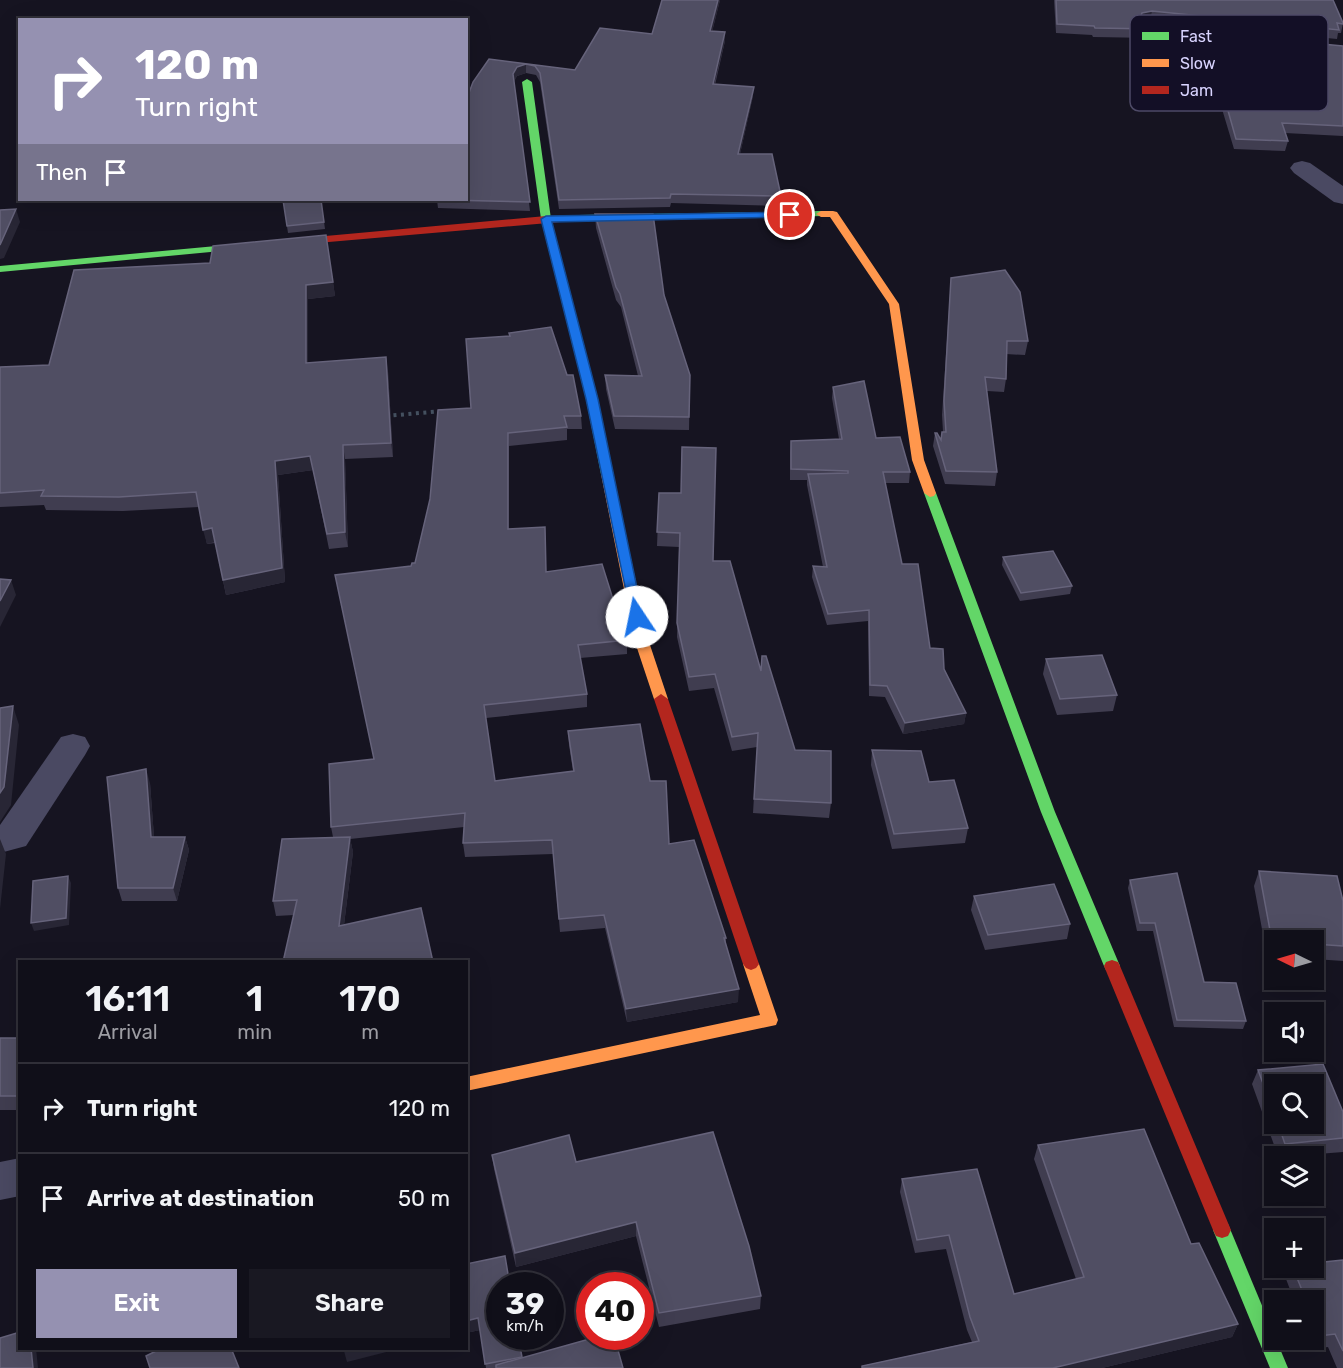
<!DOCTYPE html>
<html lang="en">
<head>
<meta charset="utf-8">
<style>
	body { margin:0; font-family:Rubik,sans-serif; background:#191822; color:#f1f3f6; height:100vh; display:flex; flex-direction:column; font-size:22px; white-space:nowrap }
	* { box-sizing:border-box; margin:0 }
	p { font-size:20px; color:#9c9ca2 }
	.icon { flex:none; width:33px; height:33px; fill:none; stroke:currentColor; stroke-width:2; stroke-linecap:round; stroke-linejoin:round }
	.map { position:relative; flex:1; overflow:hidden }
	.sheet { position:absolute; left:18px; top:960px; width:450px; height:390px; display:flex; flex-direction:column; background:#100f19; border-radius:0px; box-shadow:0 6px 24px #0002,0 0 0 2px #302f38 }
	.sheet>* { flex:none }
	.hud { position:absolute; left:18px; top:18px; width:450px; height:183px; border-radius:0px; box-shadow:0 6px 24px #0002,0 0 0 2px #302f38; background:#9591b1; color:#fff; overflow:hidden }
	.needle { width:39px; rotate:275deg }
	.controls { position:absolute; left:1264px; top:930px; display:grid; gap:12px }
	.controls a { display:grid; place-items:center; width:60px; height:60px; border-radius:0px; background:#100f19; box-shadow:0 6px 24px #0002,0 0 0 2px #302f38; font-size:30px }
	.speed { position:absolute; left:486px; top:1272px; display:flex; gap:12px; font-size:30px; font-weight:700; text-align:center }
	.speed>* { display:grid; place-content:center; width:78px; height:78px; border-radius:50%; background:#100f19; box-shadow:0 6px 24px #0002,0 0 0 2px #302f38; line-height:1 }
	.speed small { font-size:15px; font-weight:400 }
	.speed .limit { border:9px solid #d22; background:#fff; color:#111 }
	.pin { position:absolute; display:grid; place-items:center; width:51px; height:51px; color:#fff; margin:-26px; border:3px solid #fff; border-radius:50%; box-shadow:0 2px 6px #0007 }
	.me { position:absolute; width:66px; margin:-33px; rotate:349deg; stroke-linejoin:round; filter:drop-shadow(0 0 4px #0008) }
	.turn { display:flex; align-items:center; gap:21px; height:126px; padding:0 18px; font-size:27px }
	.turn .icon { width:78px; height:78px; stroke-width:2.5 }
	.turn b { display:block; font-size:42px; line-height:51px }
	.then { display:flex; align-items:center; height:57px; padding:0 18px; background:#0003; gap:12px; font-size:22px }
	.eta { display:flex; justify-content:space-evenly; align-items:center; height:102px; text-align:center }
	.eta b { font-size:36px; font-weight:600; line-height:42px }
	.action { display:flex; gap:12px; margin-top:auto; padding:12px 18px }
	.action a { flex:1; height:69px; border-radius:0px; background:#9591b1; color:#fff; font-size:24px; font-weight:600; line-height:69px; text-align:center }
	.action a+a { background:#191822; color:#f1f3f6 }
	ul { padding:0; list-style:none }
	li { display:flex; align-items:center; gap:18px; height:90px; padding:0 18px; border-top:2px solid #302f38 }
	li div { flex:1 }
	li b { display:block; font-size:22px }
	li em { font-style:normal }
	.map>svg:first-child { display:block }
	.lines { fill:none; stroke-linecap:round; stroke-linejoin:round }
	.path { stroke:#44505f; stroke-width:4; stroke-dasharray:3 4.5; stroke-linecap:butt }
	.street { fill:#4a4962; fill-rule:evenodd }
	.fast { fill:#63d668; fill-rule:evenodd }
	.slow { fill:#ff974d; fill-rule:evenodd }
	.jam { fill:#b3261e; fill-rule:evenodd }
	.wall { fill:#403d50; fill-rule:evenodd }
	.shaded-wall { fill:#282635 }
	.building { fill:#504e63; stroke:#66637b; stroke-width:1.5 }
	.route { fill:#1a73e8; stroke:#114b97; stroke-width:1.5 }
	.key { fill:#130f26; stroke:#4e4a67; stroke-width:1.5 }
	.key-label { font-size:16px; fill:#d9d4ff }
</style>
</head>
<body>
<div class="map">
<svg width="1343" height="1368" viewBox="0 0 1343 1368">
	<rect width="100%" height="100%" fill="#161421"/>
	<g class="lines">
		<path class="path" d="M 386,416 L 442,411"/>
		<g class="street">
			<path d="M 1302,161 L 1310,163 L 1343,186 L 1343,204 L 1334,202 L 1294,173 L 1290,168 L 1294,163 Z"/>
			<path d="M 73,734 L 85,737 L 90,746 L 85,755 L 26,846 L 0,853 L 0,825 L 61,737 Z"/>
			<path d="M 20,1158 L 20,1196 L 0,1200 L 0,1162 Z"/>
		</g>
		<g class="fast">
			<path d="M 527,79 L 532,82 L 551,219 L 598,399 L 613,474 L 607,478 L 601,474 L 586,399 L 541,219 L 522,82 Z"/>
			<path d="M 821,211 L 825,212 L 825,216 L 579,221 L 574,218 L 579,215 Z"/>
			<path d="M 238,244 L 242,245 L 242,249 L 0,272 L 0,266 Z"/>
			<path d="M 930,489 L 936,493 L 1055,812 L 1120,966 L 1118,970 L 1112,972 L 1106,970 L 1104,966 L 1041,812 L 924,493 Z"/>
			<path d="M 1222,1222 L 1228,1224 L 1288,1368 L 1270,1368 L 1213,1230 L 1216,1224 Z"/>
		</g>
		<g class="slow">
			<path d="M 833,211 L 837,212 L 899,304 L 924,460 L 936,493 L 934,496 L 930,497 L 924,493 L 912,460 L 889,304 L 830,217 L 821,217 L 816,214 L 821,211 Z"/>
			<path d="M 607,470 L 613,474 L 648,639 L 668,699 L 661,704 L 654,699 L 634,639 L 601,474 Z"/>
			<path d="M 751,958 L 756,960 L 759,964 L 778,1020 L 776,1025 L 466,1091 L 466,1077 L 760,1015 L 743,964 L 746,960 Z"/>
		</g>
		<g class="jam">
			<path d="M 579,215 L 583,216 L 583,220 L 238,250 L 233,247 L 238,244 L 546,216 Z"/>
			<path d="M 661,694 L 668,699 L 759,964 L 756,968 L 751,970 L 746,968 L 743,964 L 654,699 Z"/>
			<path d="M 1112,960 L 1118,962 L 1120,966 L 1231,1230 L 1228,1236 L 1222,1238 L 1216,1236 L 1213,1230 L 1104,966 L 1106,962 Z"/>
		</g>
	</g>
	<g class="wall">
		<path d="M 720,0 L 712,32 L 725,32 L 725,41 L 715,85 L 753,96 L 740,154 L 781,196 L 780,206 L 671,203 L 670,207 L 559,209 L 540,82 L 536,75 L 526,73 L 517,76 L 514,81 L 530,211 L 438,208 L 437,200 L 489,59 L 575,70 L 652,34 Z"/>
		<path d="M 1054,0 L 1333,0 L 1343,23 L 1341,33 L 1338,33 L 1337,39 L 1150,21 L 1140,23 L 1144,27 L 1343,46 L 1343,136 L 1285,133 L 1288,141 L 1285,151 L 1234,149 L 1222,109 L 1209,109 L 1198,84 L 1156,82 L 1153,38 L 1093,37 L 1092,35 L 1056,33 Z"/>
		<path d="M 283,200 L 321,200 L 325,229 L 288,233 Z"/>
		<path d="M 595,214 L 664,295 L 690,375 L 689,430 L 615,429 L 606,389 L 605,375 L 638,376 L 621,307 L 616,300 L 596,228 Z"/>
		<path d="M 326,235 L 335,296 L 308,299 L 308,363 L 388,371 L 393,457 L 345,459 L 348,547 L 329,549 L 313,470 L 278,475 L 285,582 L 226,595 L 215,543 L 207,544 L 199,507 L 123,511 L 46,510 L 44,505 L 0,507 L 0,367 L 49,365 L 210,263 Z"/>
		<path d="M 951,278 L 1028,341 L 1025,355 L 1006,354 L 1006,379 L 1004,392 L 987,391 L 997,472 L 995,486 L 945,484 L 933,446 L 935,433 L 941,439 L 943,432 L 942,415 Z"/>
		<path d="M 509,333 L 567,375 L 581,416 L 582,429 L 567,429 L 567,440 L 509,446 L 509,529 L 546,541 L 546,572 L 612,596 L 627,640 L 627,654 L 580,658 L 587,694 L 587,707 L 486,718 L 495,781 L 573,771 L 569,745 L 568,731 L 650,781 L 669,844 L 726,938 L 726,944 L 738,1002 L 627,1022 L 605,928 L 560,932 L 553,854 L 465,857 L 463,843 L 464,827 L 350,839 L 353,852 L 344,925 L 433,962 L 294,915 L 276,916 L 273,901 L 333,837 L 331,827 L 374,759 L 335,575 L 411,566 L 415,563 L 471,408 L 510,336 Z"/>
		<path d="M 833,387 L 876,438 L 910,472 L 909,483 L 885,483 L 902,564 L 930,648 L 944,669 L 966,713 L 964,724 L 903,734 L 885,697 L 869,696 L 868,621 L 827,625 L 812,577 L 813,566 L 823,567 L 807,485 L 807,480 L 790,480 L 790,452 L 791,441 L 839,439 L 832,398 Z"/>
		<path d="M 659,493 L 713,561 L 795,750 L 831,803 L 829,818 L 753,813 L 757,747 L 732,751 L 714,688 L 689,691 L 677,637 L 679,547 L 657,546 Z"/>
		<path d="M 1003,557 L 1072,586 L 1070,594 L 1020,601 L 1002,565 Z"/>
		<path d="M 1046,659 L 1117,695 L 1113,711 L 1057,715 L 1043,674 Z"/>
		<path d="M 872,750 L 929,782 L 968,828 L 965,843 L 892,849 L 871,765 Z"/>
		<path d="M 150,783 L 154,837 L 185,837 L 189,850 L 177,901 L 122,901 L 118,888 Z"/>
		<path d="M 1259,871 L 1343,901 L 1343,961 L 1314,959 L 1314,940 L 1275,940 L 1275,956 L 1267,956 L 1254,886 Z"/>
		<path d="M 1130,880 L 1204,982 L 1246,1021 L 1243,1029 L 1174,1027 L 1153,931 L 1137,931 L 1128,888 Z"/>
		<path d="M 974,896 L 1070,924 L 1067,939 L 985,950 L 971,910 Z"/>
		<rect x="0" y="1038" width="20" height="72"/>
		<path d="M 1258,1070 L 1343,1112 L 1343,1152 L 1293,1156 L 1278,1156 L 1252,1084 ZM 1275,1084 L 1314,1124 L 1275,1124 Z"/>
		<path d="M 1038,1145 L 1191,1244 L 1238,1324 L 1232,1337 L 1102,1368 L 862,1368 L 862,1366 L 972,1342 L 967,1330 L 946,1249 L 915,1253 L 900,1192 L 902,1179 L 1014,1294 L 1076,1279 L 1034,1159 Z"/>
		<path d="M 492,1155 L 576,1162 L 761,1296 L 760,1309 L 659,1327 L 636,1236 L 516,1267 L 494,1169 Z"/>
		<path d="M 1343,1260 L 1343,1368 L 1337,1368 L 1328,1347 L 1312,1349 L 1308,1340 L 1314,1340 L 1314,1300 L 1294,1300 L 1286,1279 L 1292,1268 L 1314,1268 Z"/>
		<path d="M 466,1264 L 522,1358 L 623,1368 L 486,1368 L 480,1330 L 466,1333 Z"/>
	</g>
	<g class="shaded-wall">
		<path d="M 718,0 L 720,0 L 710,40 L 710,31 Z"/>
		<path d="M 1152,11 L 1150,21 L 1140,23 L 1137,30 L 1139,21 L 1142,13 Z"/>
		<path d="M 725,32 L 725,41 L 712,93 L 713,84 Z"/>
		<path d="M 526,64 L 526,73 L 517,76 L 514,82 L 513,74 L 517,67 Z"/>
		<path d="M 754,87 L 753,96 L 738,163 L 738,154 Z"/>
		<path d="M 16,209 L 20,222 L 4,258 L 0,259 L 0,245 Z"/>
		<path d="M 333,282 L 335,296 L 308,299 L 308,377 L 306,363 L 306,285 Z"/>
		<path d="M 386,357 L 388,371 L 393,457 L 391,443 Z"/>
		<path d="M 508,433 L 509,446 L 509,542 L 508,529 Z"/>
		<path d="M 343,445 L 345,459 L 348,547 L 345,532 Z"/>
		<path d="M 310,456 L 313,470 L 278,475 L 285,582 L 226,595 L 223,580 L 275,461 Z"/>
		<path d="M 212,528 L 215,542 L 207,544 L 203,530 Z"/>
		<path d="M 11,580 L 16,595 L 0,627 L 0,601 Z"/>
		<path d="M 13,706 L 19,725 L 11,805 L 0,822 L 0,793 Z"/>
		<path d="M 966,713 L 964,724 L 903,734 L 905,723 Z"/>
		<path d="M 146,769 L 150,783 L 155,850 L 151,837 Z"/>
		<path d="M 185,837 L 189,850 L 177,901 L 173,888 Z"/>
		<path d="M 350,837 L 353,852 L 342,941 L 339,926 Z"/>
		<path d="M 0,839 L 6,854 L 0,909 Z"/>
		<path d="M 68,876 L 71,883 L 69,925 L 34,931 L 31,923 Z"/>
		<path d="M 739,989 L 738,1002 L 627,1022 L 626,1009 Z"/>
		<path d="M 636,1222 L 636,1236 L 516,1267 L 515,1253 Z"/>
		<path d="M 478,1318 L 480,1330 L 466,1333 L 466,1321 Z"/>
		<path d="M 1238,1324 L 1232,1337 L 1102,1368 L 1053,1368 Z"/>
		<path d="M 31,1348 L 36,1348 L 38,1368 L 33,1368 Z"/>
		<path d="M 355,1348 L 402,1348 L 347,1362 L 344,1351 Z"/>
	</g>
	<g class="building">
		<path d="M 662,0 L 718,0 L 710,31 L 725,32 L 713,84 L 754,87 L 738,154 L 772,154 L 781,196 L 671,194 L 670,198 L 559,200 L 540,73 L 535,66 L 526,64 L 517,67 L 513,74 L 530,202 L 448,200 L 466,200 L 466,101 L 473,82 L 489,59 L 575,70 L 600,28 L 652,34 Z"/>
		<path d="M 1056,0 L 1333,0 L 1343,23 L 1343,24 L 1337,23 L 1339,30 L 1152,11 L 1142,13 L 1139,21 L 1144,27 L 1343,46 L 1343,126 L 1282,123 L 1288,141 L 1236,139 L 1225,100 L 1211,100 L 1200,75 L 1158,72 L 1155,29 L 1095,28 L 1094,26 L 1057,24 Z"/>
		<path d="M 283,200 L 321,200 L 324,222 L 287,226 Z"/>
		<path d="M 16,209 L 0,245 L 0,210 Z"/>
		<path d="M 595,214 L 653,214 L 664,295 L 690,375 L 689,417 L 614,416 L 605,375 L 642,376 L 620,294 L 616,287 Z"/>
		<path d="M 326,235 L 333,282 L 306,285 L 306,363 L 386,357 L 391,443 L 343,445 L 345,532 L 327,534 L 310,456 L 275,461 L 282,568 L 223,580 L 212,528 L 203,530 L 196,492 L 119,497 L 41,496 L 44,490 L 0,493 L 0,367 L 49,365 L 74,270 L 210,263 L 213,246 Z"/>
		<path d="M 1005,270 L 1020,292 L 1028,341 L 1007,341 L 1006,379 L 985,377 L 997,472 L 946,471 L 935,433 L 937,433 L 941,440 L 942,432 L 946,432 L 944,401 L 951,278 Z"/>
		<path d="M 551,327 L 567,375 L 573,375 L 581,416 L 564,416 L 567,427 L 508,433 L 508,529 L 545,527 L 546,572 L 602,564 L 612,596 L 619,609 L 627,640 L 578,645 L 587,694 L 484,705 L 495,781 L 574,771 L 568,731 L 640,724 L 650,781 L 666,781 L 669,844 L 694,840 L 726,938 L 724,938 L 739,989 L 626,1009 L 604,915 L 559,919 L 552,840 L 463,843 L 465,813 L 331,827 L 329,764 L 374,759 L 335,575 L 411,566 L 412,563 L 415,563 L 430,499 L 438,410 L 471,408 L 466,339 L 510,336 L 509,333 Z"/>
		<path d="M 864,381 L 876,438 L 900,437 L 910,472 L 883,472 L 902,564 L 918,564 L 930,648 L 943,649 L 944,669 L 966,713 L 905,723 L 887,686 L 870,685 L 869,610 L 828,614 L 813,566 L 827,567 L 808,474 L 848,473 L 848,471 L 791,469 L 791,441 L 842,439 L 833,387 Z"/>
		<path d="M 682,447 L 716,448 L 713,561 L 730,561 L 761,671 L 762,656 L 766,656 L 795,750 L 831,751 L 831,803 L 754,799 L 758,733 L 732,737 L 715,674 L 689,677 L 677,623 L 680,533 L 657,532 L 659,493 L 681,493 Z"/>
		<path d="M 1053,551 L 1072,586 L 1021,593 L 1003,557 Z"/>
		<path d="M 0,579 L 11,580 L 0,601 Z"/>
		<path d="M 1102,655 L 1117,695 L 1060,699 L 1046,659 Z"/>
		<path d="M 13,706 L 4,787 L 0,793 L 0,708 Z"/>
		<path d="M 872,750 L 921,751 L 929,782 L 954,780 L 968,828 L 894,834 Z"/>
		<path d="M 146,769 L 151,837 L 185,837 L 173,888 L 118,888 L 107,777 Z"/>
		<path d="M 350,837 L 339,926 L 421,908 L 433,962 L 283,962 L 297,900 L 273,901 L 282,839 Z"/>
		<path d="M 1259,871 L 1337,876 L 1343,901 L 1343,946 L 1314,944 L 1314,940 L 1272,941 Z"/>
		<path d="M 1177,873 L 1204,982 L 1236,983 L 1246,1021 L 1177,1020 L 1155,923 L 1140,923 L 1130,880 Z"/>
		<path d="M 68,876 L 66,918 L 31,923 L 33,881 Z"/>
		<path d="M 1054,884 L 1070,924 L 988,935 L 974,896 Z"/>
		<rect x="0" y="1038" width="20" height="58"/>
		<path d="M 1323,1064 L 1343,1112 L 1343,1138 L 1285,1144 L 1278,1124 L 1314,1124 L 1314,1084 L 1275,1084 L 1275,1116 L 1258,1070 Z"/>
		<path d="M 1144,1129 L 1191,1244 L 1199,1243 L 1238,1324 L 1053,1368 L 862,1368 L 862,1366 L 979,1341 L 970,1317 L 949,1235 L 917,1240 L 902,1179 L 977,1169 L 1014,1294 L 1084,1277 L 1038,1145 Z"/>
		<path d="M 713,1132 L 749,1246 L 761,1296 L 659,1313 L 636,1222 L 515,1253 L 492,1155 L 569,1135 L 576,1162 Z"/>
		<path d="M 505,1256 L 510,1286 L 500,1286 L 500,1336 L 518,1336 L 522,1357 L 485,1364 L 478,1318 L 466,1321 L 466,1264 Z"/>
		<path d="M 1343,1260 L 1343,1351 L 1335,1334 L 1319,1336 L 1314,1322 L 1314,1300 L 1306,1300 L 1293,1268 L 1314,1268 L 1314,1263 Z"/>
		<path d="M 20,1332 L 20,1348 L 31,1348 L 33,1368 L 0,1368 L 0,1338 Z"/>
		<path d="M 600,1336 L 614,1336 L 623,1368 L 496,1368 L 496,1365 Z"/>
		<path d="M 162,1348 L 231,1348 L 239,1368 L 150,1368 L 146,1356 Z"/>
		<path d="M 343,1348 L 355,1348 L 344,1351 Z"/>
	</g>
	<path class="route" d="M 790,212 L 795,215 L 793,217 L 552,222 L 598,399 L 643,617 L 641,620 L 632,620 L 586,399 L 541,219 L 546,216 Z"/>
	<rect x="1130" y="15" width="198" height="96" rx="9" class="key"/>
	<rect x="1142" y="32" width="27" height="8" fill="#63d668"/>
	<rect x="1142" y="59" width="27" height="8" fill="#ff974d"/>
	<rect x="1142" y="86" width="27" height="8" fill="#b3261e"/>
	<g class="key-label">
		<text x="1180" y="42">Fast</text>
		<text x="1180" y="69">Slow</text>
		<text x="1180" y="96">Jam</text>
	</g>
</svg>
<div class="controls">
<a><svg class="needle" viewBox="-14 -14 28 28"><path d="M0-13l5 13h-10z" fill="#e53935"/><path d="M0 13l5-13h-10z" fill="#9c9ca2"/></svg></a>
<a><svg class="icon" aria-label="sound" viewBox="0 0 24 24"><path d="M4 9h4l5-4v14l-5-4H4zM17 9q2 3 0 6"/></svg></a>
<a><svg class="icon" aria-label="search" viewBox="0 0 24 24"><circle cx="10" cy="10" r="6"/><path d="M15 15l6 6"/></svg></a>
<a><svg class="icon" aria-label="layers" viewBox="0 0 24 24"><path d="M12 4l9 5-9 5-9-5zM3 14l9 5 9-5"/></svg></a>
<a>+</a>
<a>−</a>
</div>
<div class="speed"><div>39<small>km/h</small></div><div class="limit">40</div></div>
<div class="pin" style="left:790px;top:215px;background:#d93025"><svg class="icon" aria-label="arrive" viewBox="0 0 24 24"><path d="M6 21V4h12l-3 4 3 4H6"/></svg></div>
<svg class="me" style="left:637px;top:617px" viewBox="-20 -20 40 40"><circle r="19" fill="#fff"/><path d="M0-13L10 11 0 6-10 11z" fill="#1a73e8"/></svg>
<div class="hud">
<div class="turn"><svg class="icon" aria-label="right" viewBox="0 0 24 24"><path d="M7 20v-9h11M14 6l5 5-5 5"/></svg><div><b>120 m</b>Turn right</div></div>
<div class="then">Then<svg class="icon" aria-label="arrive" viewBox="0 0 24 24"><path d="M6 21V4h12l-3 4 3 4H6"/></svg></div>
</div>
<section class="sheet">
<div class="eta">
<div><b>16:11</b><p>Arrival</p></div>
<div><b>1</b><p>min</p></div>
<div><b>170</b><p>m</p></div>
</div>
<ul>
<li><svg class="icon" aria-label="right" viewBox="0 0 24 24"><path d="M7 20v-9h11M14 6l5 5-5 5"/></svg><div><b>Turn right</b></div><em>120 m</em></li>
<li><svg class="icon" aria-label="arrive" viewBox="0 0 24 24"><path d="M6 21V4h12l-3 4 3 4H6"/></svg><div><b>Arrive at destination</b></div><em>50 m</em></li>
</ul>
<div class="action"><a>Exit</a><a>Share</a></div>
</section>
</div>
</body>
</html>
